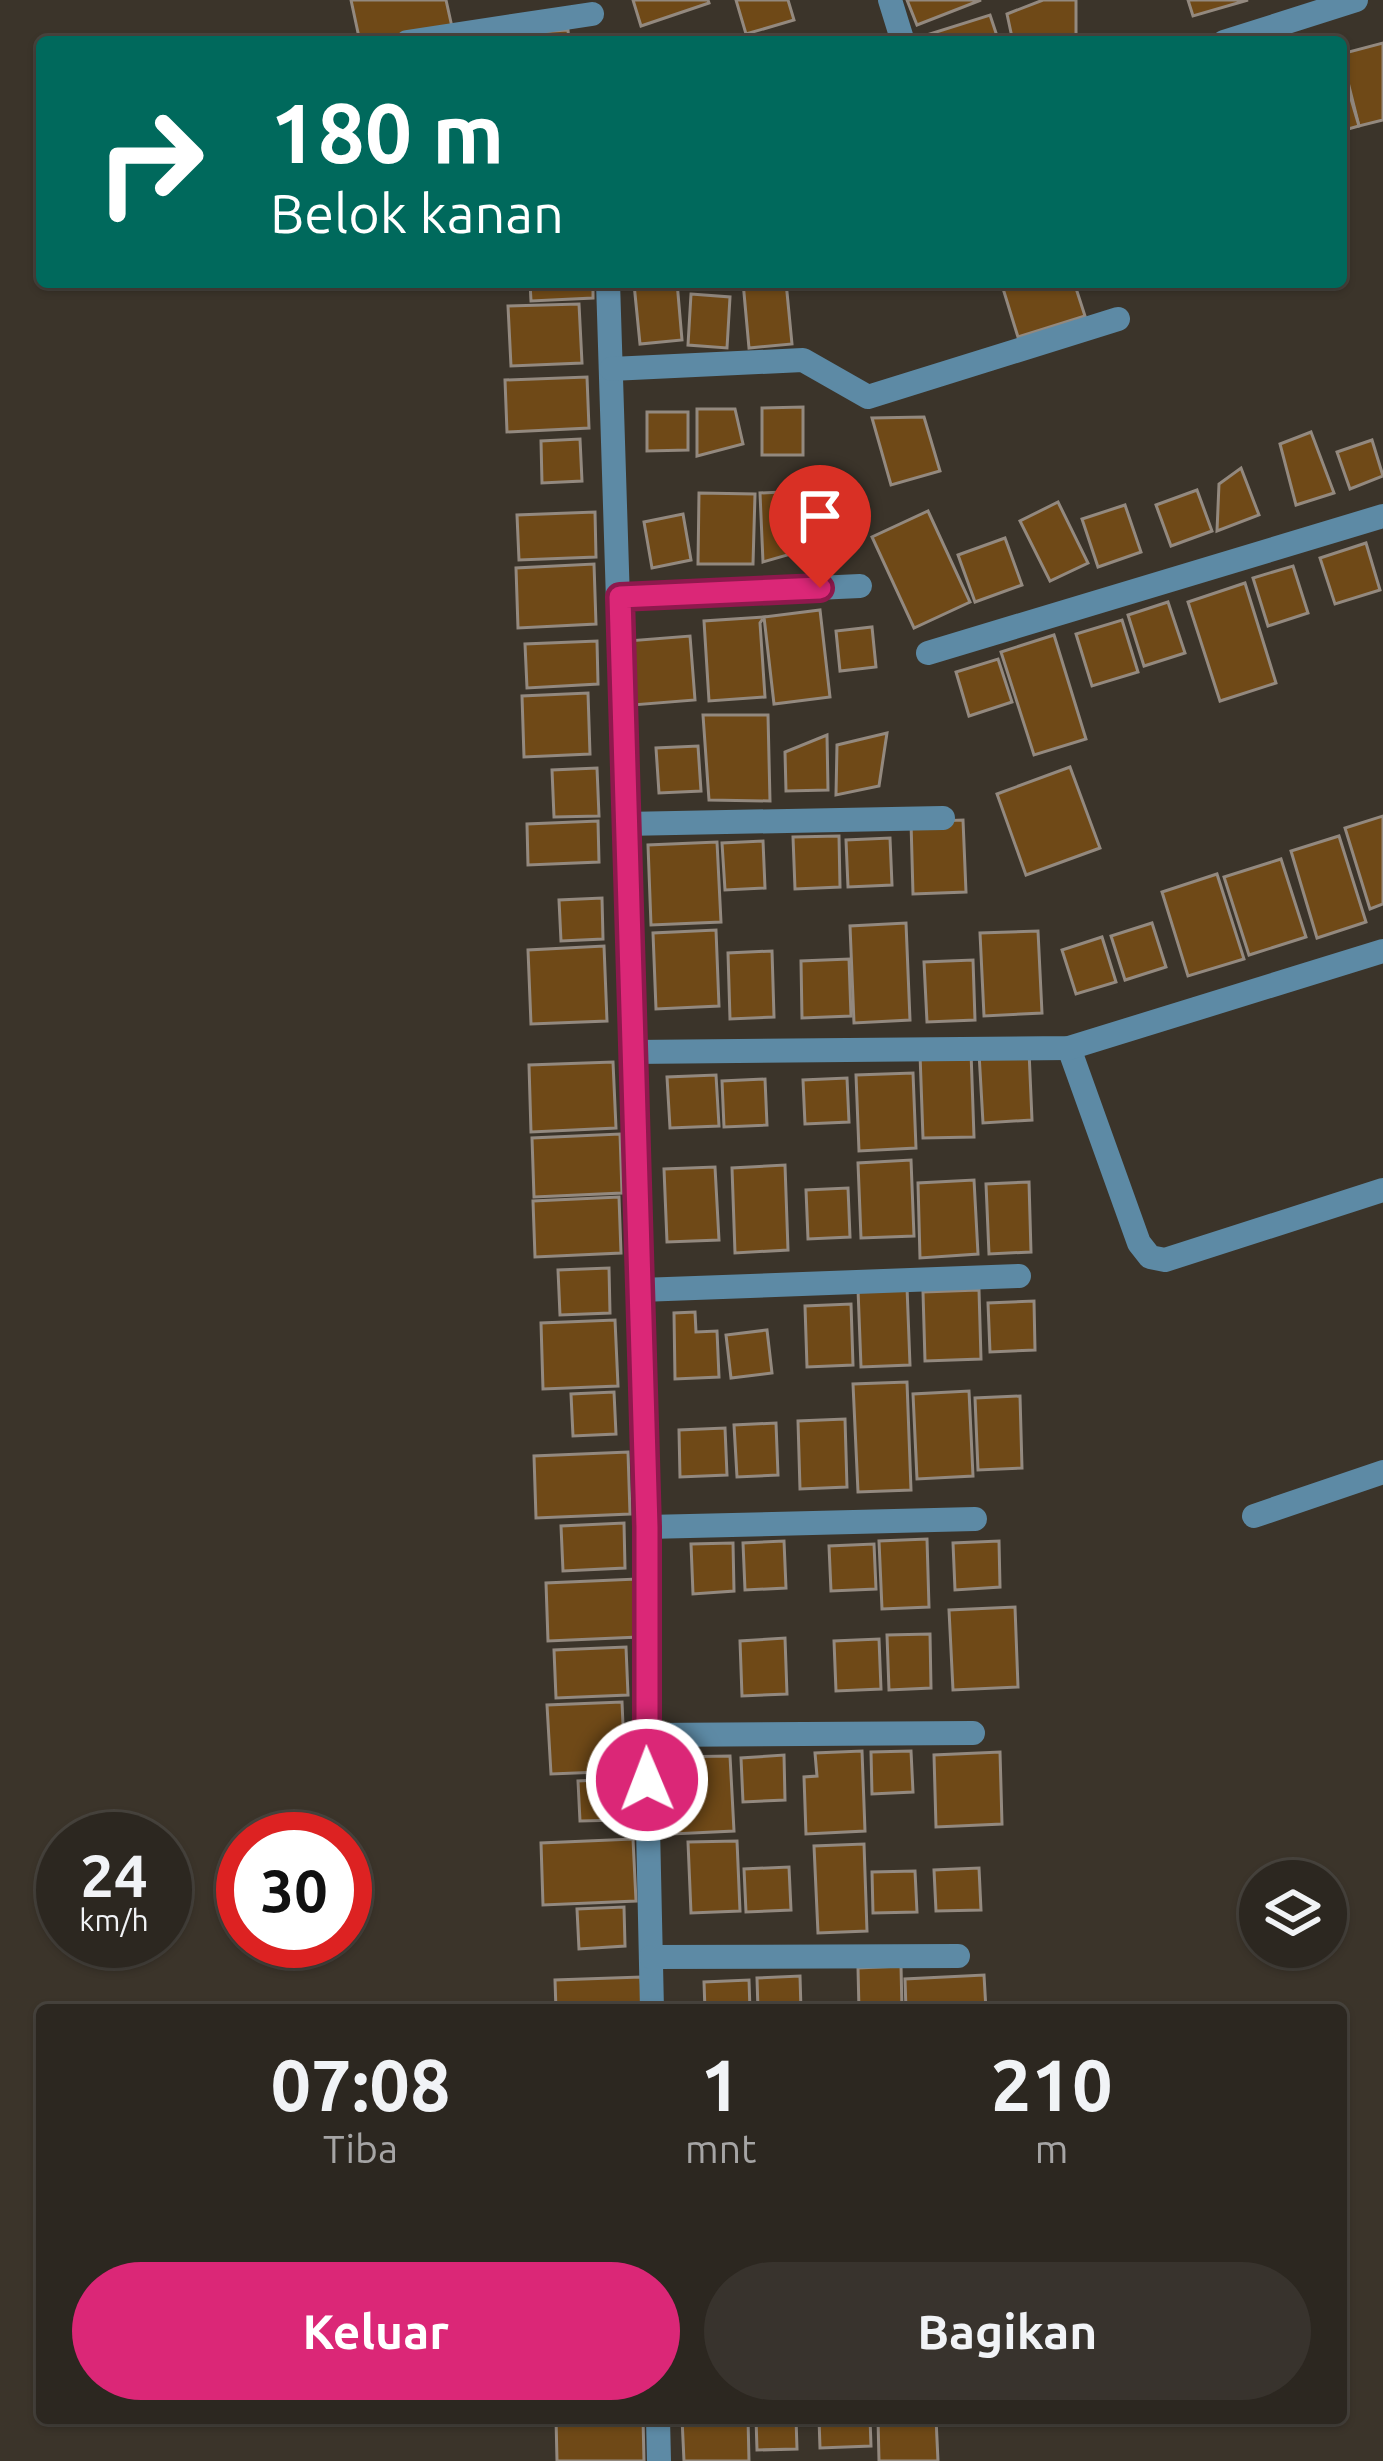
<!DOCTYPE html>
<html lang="id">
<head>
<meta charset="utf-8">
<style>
	body { margin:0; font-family:Ubuntu,sans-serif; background:#38332d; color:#f1f3f6; height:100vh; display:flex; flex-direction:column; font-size:45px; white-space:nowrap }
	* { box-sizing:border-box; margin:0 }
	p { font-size:39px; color:#a6a5a5 }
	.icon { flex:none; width:66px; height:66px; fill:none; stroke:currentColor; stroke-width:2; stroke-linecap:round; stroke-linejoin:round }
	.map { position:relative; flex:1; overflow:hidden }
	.details { position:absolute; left:36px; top:2004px; width:1311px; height:420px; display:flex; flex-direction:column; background:#2c2720; border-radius:12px; box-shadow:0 3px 9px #0004,0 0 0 3px #48443e }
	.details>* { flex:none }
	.hud { position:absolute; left:36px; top:36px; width:1311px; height:252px; border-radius:12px; box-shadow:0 3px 9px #0004,0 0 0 3px #48443e; background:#00695c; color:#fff; overflow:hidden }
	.controls { position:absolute; left:1239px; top:1860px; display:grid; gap:24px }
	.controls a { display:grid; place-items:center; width:108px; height:108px; border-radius:50%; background:#2c2720; box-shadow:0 3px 9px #0004,0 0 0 3px #48443e; font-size:60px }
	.speed { position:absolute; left:36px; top:1812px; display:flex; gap:24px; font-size:60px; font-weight:700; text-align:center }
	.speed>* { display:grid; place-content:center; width:156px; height:156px; border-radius:50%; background:#2c2720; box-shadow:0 3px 9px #0004,0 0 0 3px #48443e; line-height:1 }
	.speed small { font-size:30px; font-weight:400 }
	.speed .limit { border:18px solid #d22; background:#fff; color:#111 }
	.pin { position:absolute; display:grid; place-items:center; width:102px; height:102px; color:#fff; margin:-123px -51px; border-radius:50% 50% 50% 0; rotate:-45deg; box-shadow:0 0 12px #0007 }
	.pin .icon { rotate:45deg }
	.me { position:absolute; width:132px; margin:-66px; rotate:359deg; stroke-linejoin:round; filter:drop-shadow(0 0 9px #0008) }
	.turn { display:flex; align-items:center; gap:42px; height:252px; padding:0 36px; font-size:54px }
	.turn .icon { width:156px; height:156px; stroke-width:2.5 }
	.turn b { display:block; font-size:84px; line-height:102px }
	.eta { display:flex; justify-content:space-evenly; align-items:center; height:204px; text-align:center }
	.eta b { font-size:72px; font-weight:600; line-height:84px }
	.primary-button { display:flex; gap:24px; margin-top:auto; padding:24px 36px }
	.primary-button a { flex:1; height:138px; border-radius:72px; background:#db2777; color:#fff; font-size:48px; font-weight:600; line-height:138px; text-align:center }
	.primary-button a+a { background:#38332d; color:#f1f3f6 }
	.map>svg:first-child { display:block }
	.building { fill:#6f4917; stroke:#93897f; stroke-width:3 }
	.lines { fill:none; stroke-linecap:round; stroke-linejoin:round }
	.street { stroke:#5d8aa5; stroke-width:24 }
	.route-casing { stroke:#8e194d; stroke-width:30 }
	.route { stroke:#db2777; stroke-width:21 }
</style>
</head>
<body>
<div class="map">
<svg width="1383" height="2461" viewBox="0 0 1383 2461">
	<rect width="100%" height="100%" fill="#3b342a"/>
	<g class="building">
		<path d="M 351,0 L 446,0 L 452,27 L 382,42 L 360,42 Z"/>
		<path d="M 633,0 L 708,0 L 709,3 L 641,26 Z"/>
		<path d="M 736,0 L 788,0 L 794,20 L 746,34 Z"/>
		<path d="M 907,0 L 981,0 L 917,25 Z"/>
		<path d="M 1043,0 L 1076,0 L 1076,34 L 1056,42 L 1013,42 L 1007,14 Z"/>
		<path d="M 1188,0 L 1248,0 L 1193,16 Z"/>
		<path d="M 990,15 L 999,42 L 918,42 L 917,38 Z"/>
		<path d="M 568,30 L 569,42 L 490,42 L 490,35 Z"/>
		<path d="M 1383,43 L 1383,120 L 1359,126 L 1341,54 Z"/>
		<path d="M 1341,65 L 1359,126 L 1341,131 Z"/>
		<path d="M 530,282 L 593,282 L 593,298 L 531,301 Z"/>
		<path d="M 677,282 L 682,340 L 640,344 L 634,284 Z"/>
		<path d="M 743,282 L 786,282 L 792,344 L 749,348 Z"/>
		<path d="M 1001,282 L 1074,282 L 1085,316 L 1018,337 Z"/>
		<path d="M 691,294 L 730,297 L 727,348 L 688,345 Z"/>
		<path d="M 579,304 L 582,363 L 511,366 L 508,306 Z"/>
		<path d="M 587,377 L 589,428 L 507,432 L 505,380 Z"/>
		<path d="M 803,407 L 803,455 L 762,455 L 762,408 Z"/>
		<path d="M 697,409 L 735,409 L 743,444 L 697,456 Z"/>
		<path d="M 647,412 L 688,412 L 688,450 L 647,451 Z"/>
		<path d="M 924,417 L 940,471 L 891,485 L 872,418 Z"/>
		<path d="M 1311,432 L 1334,493 L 1296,505 L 1280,444 Z"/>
		<path d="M 580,439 L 582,481 L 542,483 L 541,441 Z"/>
		<path d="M 1372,440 L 1383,476 L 1350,489 L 1337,452 Z"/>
		<path d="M 1241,468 L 1259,515 L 1217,531 L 1219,484 Z"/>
		<path d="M 1197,490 L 1212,531 L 1171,546 L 1156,505 Z"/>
		<path d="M 802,491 L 805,550 L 763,562 L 760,493 Z"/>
		<path d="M 699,493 L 755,494 L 753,564 L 698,564 Z"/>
		<path d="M 1058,502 L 1088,563 L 1050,581 L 1020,521 Z"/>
		<path d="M 1125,505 L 1141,552 L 1098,567 L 1082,519 Z"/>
		<path d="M 928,511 L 970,602 L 914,628 L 872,537 Z"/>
		<path d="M 595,512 L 596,557 L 519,560 L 517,515 Z"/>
		<path d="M 683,514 L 691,560 L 652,568 L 644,522 Z"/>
		<path d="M 1005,538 L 1022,585 L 975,602 L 958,555 Z"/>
		<path d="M 1366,543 L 1380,590 L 1335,604 L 1320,558 Z"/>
		<path d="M 594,564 L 596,624 L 518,628 L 516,568 Z"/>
		<path d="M 1293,566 L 1308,613 L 1268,626 L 1253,578 Z"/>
		<path d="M 1245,583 L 1276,683 L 1220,701 L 1188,602 Z"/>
		<path d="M 1168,602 L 1185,653 L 1144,666 L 1128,615 Z"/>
		<path d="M 820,610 L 830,697 L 774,704 L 764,617 Z"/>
		<path d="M 764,617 L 760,623 L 765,697 L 709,701 L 704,621 Z"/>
		<path d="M 1122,620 L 1138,672 L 1092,686 L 1076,634 Z"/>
		<path d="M 872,627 L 876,667 L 840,671 L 836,631 Z"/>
		<path d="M 1054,635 L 1086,739 L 1034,755 L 1001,652 Z"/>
		<path d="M 690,636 L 695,700 L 633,705 L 627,641 Z"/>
		<path d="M 597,641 L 598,684 L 527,688 L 525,644 Z"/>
		<path d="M 998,659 L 1012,702 L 969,716 L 956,672 Z"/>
		<path d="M 588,693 L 590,754 L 524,757 L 522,696 Z"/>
		<path d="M 703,715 L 768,715 L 770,801 L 709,800 Z"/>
		<path d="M 887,733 L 879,786 L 836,795 L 837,745 Z"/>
		<path d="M 827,735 L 828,790 L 786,791 L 785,752 Z"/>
		<path d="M 698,746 L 701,791 L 659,793 L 656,748 Z"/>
		<path d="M 1070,767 L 1100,848 L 1026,875 L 997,794 Z"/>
		<path d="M 597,768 L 599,816 L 554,817 L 552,770 Z"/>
		<path d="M 1383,816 L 1383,904 L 1370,909 L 1345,828 Z"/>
		<path d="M 963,820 L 966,892 L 913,894 L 911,822 Z"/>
		<path d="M 598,821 L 599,862 L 528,865 L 527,824 Z"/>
		<path d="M 839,836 L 840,887 L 795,889 L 793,837 Z"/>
		<path d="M 1339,836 L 1366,922 L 1317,938 L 1291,851 Z"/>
		<path d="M 890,838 L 892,885 L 848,887 L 846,840 Z"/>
		<path d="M 763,841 L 765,888 L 725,890 L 722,843 Z"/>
		<path d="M 717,842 L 721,922 L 651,925 L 648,845 Z"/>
		<path d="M 1281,859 L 1306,937 L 1249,955 L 1224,877 Z"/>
		<path d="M 1217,874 L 1244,959 L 1188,976 L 1162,892 Z"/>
		<path d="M 602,898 L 603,939 L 561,941 L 559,900 Z"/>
		<path d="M 906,923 L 910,1020 L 854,1023 L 850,926 Z"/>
		<path d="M 1152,923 L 1166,967 L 1125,980 L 1111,936 Z"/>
		<path d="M 716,930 L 719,1006 L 656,1009 L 653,933 Z"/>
		<path d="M 1038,931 L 1042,1013 L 984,1016 L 980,933 Z"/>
		<path d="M 1102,937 L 1116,982 L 1076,994 L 1062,950 Z"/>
		<path d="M 604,946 L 607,1021 L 531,1024 L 528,950 Z"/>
		<path d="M 772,951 L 774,1017 L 730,1019 L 728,953 Z"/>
		<path d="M 849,959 L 851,1016 L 802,1018 L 801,961 Z"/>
		<path d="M 973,960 L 975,1020 L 927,1022 L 924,962 Z"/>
		<path d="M 1029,1051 L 1032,1120 L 983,1123 L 979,1053 Z"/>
		<path d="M 971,1052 L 974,1137 L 923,1138 L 920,1054 Z"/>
		<path d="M 613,1062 L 616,1128 L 531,1132 L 529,1065 Z"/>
		<path d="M 913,1073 L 916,1148 L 859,1151 L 856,1075 Z"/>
		<path d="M 716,1075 L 719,1126 L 670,1128 L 667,1077 Z"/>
		<path d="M 847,1078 L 849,1122 L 805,1124 L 803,1080 Z"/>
		<path d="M 765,1079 L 767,1125 L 724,1127 L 722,1081 Z"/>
		<path d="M 620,1134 L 622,1193 L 534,1197 L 532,1138 Z"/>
		<path d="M 911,1160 L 914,1236 L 861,1238 L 858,1163 Z"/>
		<path d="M 785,1165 L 788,1250 L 735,1253 L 732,1168 Z"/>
		<path d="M 715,1167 L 719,1240 L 667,1242 L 664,1169 Z"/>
		<path d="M 974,1180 L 978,1254 L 920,1258 L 918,1183 Z"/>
		<path d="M 1029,1182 L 1031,1252 L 989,1254 L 986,1184 Z"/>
		<path d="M 848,1188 L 850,1237 L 808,1239 L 806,1190 Z"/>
		<path d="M 619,1197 L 621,1253 L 535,1257 L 533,1201 Z"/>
		<path d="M 609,1268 L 610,1313 L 560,1315 L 558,1270 Z"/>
		<path d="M 907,1287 L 910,1365 L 861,1367 L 858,1289 Z"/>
		<path d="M 979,1290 L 981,1359 L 925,1361 L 923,1292 Z"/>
		<path d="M 1034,1301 L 1035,1350 L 990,1352 L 988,1303 Z"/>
		<path d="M 851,1304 L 853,1365 L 807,1367 L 805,1306 Z"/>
		<path d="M 695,1312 L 696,1332 L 717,1331 L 719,1377 L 675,1379 L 674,1313 Z"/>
		<path d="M 615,1320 L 618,1386 L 543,1389 L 541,1323 Z"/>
		<path d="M 767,1330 L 772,1373 L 731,1378 L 726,1335 Z"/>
		<path d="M 907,1382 L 911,1490 L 858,1492 L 853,1384 Z"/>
		<path d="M 969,1391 L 973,1476 L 917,1479 L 913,1394 Z"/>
		<path d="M 614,1392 L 616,1434 L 573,1436 L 571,1394 Z"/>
		<path d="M 1020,1396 L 1022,1468 L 978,1470 L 975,1398 Z"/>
		<path d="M 845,1419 L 847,1487 L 800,1489 L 798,1421 Z"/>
		<path d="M 776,1423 L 778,1475 L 737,1477 L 734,1425 Z"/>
		<path d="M 725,1428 L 727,1475 L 680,1477 L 679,1430 Z"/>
		<path d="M 628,1452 L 630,1514 L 536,1518 L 534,1456 Z"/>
		<path d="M 624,1523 L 625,1568 L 563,1571 L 561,1526 Z"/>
		<path d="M 927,1539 L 929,1607 L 882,1609 L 879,1541 Z"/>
		<path d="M 784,1541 L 786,1588 L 745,1590 L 743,1543 Z"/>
		<path d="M 999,1541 L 1000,1587 L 955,1590 L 953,1543 Z"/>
		<path d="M 733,1543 L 734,1591 L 693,1594 L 691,1544 Z"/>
		<path d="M 874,1544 L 876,1589 L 831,1591 L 829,1546 Z"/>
		<path d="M 637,1579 L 639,1637 L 548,1641 L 546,1583 Z"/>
		<path d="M 1015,1607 L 1018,1687 L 953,1690 L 949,1610 Z"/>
		<path d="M 930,1634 L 931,1688 L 889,1690 L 887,1635 Z"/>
		<path d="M 785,1638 L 787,1694 L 742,1696 L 740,1641 Z"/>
		<path d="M 879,1639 L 881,1689 L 836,1691 L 834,1641 Z"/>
		<path d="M 626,1647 L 628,1695 L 556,1698 L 554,1650 Z"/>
		<path d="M 622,1702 L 625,1771 L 551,1774 L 547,1705 Z"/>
		<path d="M 862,1751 L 865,1831 L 806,1834 L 804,1777 L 817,1776 L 815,1753 Z"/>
		<path d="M 911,1751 L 913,1792 L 872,1794 L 871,1752 Z"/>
		<path d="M 1000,1752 L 1002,1824 L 936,1827 L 934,1755 Z"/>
		<path d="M 784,1755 L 785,1800 L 743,1802 L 741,1758 Z"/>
		<path d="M 730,1756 L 734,1831 L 672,1834 L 673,1757 Z"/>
		<path d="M 619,1779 L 621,1820 L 580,1821 L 578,1781 Z"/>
		<path d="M 633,1839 L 636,1901 L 543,1905 L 541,1843 Z"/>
		<path d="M 737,1841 L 740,1911 L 691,1913 L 688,1842 Z"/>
		<path d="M 864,1844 L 867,1931 L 818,1933 L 814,1846 Z"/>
		<path d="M 789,1867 L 791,1910 L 746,1912 L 744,1869 Z"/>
		<path d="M 979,1868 L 981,1910 L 936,1911 L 934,1870 Z"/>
		<path d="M 915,1871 L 917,1912 L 873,1913 L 872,1872 Z"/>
		<path d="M 624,1907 L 625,1946 L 579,1949 L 577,1909 Z"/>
		<path d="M 901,1966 L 902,2010 L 859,2010 L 858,1968 Z"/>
		<path d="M 984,1975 L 986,2010 L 906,2010 L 905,1979 Z"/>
		<path d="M 800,1976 L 801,2010 L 758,2010 L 757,1978 Z"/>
		<path d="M 641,1977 L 643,2010 L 556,2010 L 555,1980 Z"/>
		<path d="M 749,1980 L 750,2010 L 705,2010 L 704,1982 Z"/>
		<path d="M 556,2418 L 643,2418 L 644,2461 L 557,2461 Z"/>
		<path d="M 682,2418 L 748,2418 L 749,2461 L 684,2461 Z"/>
		<path d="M 756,2418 L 796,2418 L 797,2449 L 757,2450 Z"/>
		<path d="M 819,2418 L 870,2418 L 871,2446 L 820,2448 Z"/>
		<path d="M 878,2418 L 936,2418 L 938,2461 L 879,2461 Z"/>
	</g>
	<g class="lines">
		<g class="street">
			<path d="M 890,0 L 903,42"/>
			<path d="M 407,42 L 592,14"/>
			<path d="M 1224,42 L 1356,0"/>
			<path d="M 608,282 L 647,1527 L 646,1735 L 652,2010"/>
			<path d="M 611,369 L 803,360 L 868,397 L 1118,319"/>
			<path d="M 620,597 L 860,586"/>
			<path d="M 928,653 L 1383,516"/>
			<path d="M 624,824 L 943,818"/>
			<path d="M 1069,1048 L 1139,1243 L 1150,1257 L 1165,1260 L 1383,1190"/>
			<path d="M 632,1052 L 1069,1048 L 1383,951"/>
			<path d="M 640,1290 L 1019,1276"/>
			<path d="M 1254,1516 L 1383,1472"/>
			<path d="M 647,1527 L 975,1519"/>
			<path d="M 646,1735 L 973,1733"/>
			<path d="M 651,1957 L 958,1956"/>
			<path d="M 658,2418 L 659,2461"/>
		</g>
	</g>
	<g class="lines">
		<defs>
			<path id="route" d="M 647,1780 L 647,1527 L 620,597 L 820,588"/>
		</defs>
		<use href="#route" class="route-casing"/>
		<use href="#route" class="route"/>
	</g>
</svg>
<div class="controls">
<a><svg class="icon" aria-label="layers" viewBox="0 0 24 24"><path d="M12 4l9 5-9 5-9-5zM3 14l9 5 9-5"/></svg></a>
</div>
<div class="speed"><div>24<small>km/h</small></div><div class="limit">30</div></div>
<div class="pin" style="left:820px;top:588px;background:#d93025"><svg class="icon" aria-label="arrive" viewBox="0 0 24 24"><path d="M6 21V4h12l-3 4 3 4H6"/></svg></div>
<svg class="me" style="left:647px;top:1780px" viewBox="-20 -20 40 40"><circle r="17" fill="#db2777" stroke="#fff" stroke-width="3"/><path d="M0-11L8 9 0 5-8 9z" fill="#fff"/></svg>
<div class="hud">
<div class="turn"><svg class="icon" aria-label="right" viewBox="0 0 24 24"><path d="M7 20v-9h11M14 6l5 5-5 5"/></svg><div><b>180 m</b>Belok kanan</div></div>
</div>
<section class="details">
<div class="eta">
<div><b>07:08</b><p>Tiba</p></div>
<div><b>1</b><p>mnt</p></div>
<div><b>210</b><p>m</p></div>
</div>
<div class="primary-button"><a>Keluar</a><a>Bagikan</a></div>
</section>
</div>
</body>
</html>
